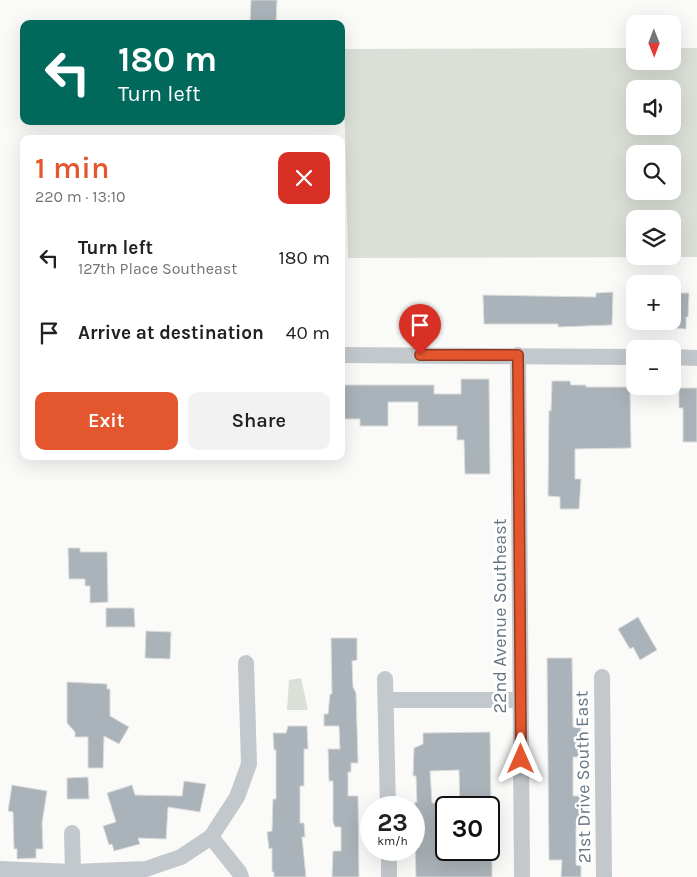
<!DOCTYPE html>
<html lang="en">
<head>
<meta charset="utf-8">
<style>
	body { margin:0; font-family:Karla,sans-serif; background:#f2f2f2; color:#202124; height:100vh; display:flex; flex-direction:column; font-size:19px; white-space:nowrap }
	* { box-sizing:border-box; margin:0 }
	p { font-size:16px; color:#757577 }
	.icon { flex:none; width:28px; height:28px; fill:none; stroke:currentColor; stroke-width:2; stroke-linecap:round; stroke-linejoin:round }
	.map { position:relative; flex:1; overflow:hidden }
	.side { position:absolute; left:20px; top:135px; width:325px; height:325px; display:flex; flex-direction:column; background:#fff; border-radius:10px; box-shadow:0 5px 20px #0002 }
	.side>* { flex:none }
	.banner { position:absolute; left:20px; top:20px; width:325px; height:105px; border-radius:10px; box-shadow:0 5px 20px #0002; background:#00695c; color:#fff; overflow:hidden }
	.needle { width:32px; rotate:179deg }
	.buttons { position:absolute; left:626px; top:15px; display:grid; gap:10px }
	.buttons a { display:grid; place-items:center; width:55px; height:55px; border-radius:10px; background:#fff; box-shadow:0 5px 20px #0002; font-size:25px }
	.speed { position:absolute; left:360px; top:796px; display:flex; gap:10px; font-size:25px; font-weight:700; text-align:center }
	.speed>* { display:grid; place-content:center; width:65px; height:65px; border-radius:50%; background:#fff; box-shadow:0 5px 20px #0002; line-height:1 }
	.speed small { font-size:12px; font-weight:400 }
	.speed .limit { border:2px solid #111; border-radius:8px; background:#fff; color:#111 }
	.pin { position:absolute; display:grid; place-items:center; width:42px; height:42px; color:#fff; margin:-51px -21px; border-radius:50% 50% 50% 0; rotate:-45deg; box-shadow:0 0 5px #0007 }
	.pin .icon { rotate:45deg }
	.me { position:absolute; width:55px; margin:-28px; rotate:0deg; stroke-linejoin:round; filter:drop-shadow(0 0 4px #0008) }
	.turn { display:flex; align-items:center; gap:18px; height:105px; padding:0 15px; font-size:22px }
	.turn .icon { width:65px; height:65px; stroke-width:2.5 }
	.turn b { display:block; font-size:35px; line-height:42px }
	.round { display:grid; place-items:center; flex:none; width:52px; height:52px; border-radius:10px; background:#f2f2f2 }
	.summary { display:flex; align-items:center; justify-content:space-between; height:85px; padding:0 15px }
	h1 { font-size:30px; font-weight:600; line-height:38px; color:#e4572e }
	.cta { display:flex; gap:10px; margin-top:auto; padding:10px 15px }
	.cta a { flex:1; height:58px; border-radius:10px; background:#e4572e; color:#fff; font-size:20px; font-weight:600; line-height:58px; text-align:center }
	.cta a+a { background:#f2f2f2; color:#202124 }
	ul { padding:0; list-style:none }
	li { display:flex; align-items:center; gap:15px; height:75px; padding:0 15px }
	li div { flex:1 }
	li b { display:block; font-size:19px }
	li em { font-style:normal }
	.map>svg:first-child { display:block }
	.green { fill:#dadfd7; fill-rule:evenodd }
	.building { fill:#aab3b9; stroke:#dcdcda }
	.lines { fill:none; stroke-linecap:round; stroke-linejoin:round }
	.street { stroke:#c3c8cc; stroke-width:16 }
	.route-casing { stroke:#94391e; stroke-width:12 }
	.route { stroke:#e4572e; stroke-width:9 }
	.labels { text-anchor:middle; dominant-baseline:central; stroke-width:5; stroke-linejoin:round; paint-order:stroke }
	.street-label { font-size:18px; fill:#657683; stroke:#fff }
</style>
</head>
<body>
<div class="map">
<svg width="697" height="877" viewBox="0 0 697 877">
	<rect width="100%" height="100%" fill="#fafaf8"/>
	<g class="green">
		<path d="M 635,48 L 635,61 L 672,61 L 673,48 L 697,48 L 697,257 L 348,258 L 343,49 ZM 635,89 L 672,89 L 672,126 L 635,126 ZM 635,154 L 672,154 L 672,191 L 635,191 ZM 635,219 L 672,219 L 672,256 L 635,256 Z"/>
		<path d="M 301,678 L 308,710 L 287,710 L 289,680 Z"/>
	</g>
	<g class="building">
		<path d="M 251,0 L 277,0 L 276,24 L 250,24 Z"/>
		<path d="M 613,292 L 612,325 L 558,327 L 558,324 L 484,324 L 483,295 L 596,297 L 596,293 Z"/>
		<path d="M 672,293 L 689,293 L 688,317 L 686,317 L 686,329 L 672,328 Z"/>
		<path d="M 461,379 L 489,379 L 490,474 L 465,474 L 464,440 L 457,440 L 457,426 L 418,426 L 418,402 L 388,402 L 388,426 L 360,426 L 360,419 L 341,419 L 341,385 L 434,385 L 434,394 L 461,394 Z"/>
		<path d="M 552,381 L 570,381 L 571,385 L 586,385 L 586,387 L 628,387 L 630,389 L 631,448 L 575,449 L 575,479 L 581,479 L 579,509 L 560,509 L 560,497 L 548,496 L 549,410 L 551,411 Z"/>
		<path d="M 679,388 L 697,388 L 697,442 L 683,442 L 683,408 L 679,408 Z"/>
		<path d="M 68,548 L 80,548 L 80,552 L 107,552 L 108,602 L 90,603 L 90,586 L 85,586 L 85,579 L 69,579 Z"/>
		<path d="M 106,608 L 134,608 L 135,627 L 106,627 Z"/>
		<path d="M 638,617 L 657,650 L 640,660 L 633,647 L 630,649 L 618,629 Z"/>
		<path d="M 146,631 L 171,632 L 170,659 L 145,658 Z"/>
		<path d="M 331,638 L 357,638 L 357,660 L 352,661 L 353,687 L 356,693 L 358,763 L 351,763 L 351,772 L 348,772 L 348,796 L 358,796 L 359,877 L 332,877 L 333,851 L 341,851 L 341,827 L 335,827 L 333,822 L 333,781 L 329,781 L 328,749 L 340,749 L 339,726 L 324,726 L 324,714 L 328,714 L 330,694 L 332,694 Z"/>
		<path d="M 547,658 L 572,658 L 573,727 L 581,728 L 579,757 L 573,757 L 573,796 L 589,796 L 589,814 L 581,813 L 581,826 L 576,826 L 576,865 L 581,866 L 581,877 L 561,877 L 562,860 L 549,860 Z"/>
		<path d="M 67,682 L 107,684 L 107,689 L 110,689 L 110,716 L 129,727 L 119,744 L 104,736 L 103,768 L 88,768 L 88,737 L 75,737 L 75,732 L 67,723 Z"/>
		<path d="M 288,726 L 307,726 L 308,749 L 304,749 L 304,786 L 300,786 L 300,823 L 304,823 L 305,837 L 302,837 L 306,877 L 274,877 L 274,872 L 272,872 L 272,848 L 269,849 L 267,832 L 272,831 L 273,799 L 276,799 L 276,750 L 274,750 L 273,733 L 286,733 Z"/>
		<path d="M 490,732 L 491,808 L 460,808 L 459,770 L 430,771 L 432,803 L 443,803 L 442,850 L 492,850 L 492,877 L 416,877 L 414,815 L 415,802 L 417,802 L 416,776 L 413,776 L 414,748 L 423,744 L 423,733 Z"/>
		<path d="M 88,777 L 89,799 L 67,799 L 67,778 Z"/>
		<path d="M 184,781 L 206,784 L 200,812 L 168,807 L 166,839 L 138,838 L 140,844 L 114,851 L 112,844 L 109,845 L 103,826 L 116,822 L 107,793 L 132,785 L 135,795 L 182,796 Z"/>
		<path d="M 12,785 L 47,791 L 42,823 L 43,849 L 36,849 L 36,858 L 17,859 L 17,849 L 14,849 L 13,812 L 8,811 Z"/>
	</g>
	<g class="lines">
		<g class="street">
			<path d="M 341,355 L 635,357"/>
			<path d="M 518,355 L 522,877"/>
			<path d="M 672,357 L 697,358"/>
			<path d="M 602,677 L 604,877"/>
			<path d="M 385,679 L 388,808"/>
			<path d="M 386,700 L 520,700"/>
			<path d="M 72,833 L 73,872"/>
			<path d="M 389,850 L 389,877"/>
			<path d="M 0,869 L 73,872 L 146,869 L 181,857 L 211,837"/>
			<path d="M 241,877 L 239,872 L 211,837 L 237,797 L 249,764 L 246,663"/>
		</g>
	</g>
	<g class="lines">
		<defs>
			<path id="route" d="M 420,355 L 518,355 L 521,759"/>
		</defs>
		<use href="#route" class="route-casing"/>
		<use href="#route" class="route"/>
	</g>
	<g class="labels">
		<g class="street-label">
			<text transform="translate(500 616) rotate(-90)">22nd Avenue Southeast</text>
			<text transform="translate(583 777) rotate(-91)">21st Drive South East</text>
		</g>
	</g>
</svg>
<div class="buttons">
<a><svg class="needle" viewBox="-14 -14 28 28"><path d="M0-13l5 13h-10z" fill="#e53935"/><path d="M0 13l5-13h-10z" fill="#757577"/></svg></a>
<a><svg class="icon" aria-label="sound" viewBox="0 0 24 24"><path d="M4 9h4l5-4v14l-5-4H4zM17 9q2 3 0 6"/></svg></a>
<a><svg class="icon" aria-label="search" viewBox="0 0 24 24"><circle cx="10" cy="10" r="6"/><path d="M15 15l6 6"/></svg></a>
<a><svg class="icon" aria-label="layers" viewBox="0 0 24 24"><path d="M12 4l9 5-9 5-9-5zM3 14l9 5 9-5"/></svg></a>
<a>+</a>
<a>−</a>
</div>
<div class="speed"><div>23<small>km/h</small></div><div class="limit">30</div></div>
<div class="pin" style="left:420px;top:355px;background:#d93025"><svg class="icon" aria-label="arrive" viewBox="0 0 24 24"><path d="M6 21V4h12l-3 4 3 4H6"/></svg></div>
<svg class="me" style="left:521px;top:759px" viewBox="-20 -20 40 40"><path d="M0-17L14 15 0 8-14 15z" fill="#e4572e" stroke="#fff" stroke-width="4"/></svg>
<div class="banner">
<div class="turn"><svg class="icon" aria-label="left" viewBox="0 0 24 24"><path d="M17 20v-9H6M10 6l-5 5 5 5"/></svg><div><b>180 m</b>Turn left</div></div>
</div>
<section class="side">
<div class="summary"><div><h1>1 min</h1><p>220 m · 13:10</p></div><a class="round" style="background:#d93025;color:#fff"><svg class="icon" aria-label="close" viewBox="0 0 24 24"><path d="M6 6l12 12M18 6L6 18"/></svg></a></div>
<ul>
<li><svg class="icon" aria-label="left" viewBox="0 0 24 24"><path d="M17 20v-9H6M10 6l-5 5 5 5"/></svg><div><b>Turn left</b><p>127th Place Southeast</p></div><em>180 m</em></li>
<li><svg class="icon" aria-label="arrive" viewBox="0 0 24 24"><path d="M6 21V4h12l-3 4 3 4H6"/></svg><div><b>Arrive at destination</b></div><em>40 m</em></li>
</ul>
<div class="cta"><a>Exit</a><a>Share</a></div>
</section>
</div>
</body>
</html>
